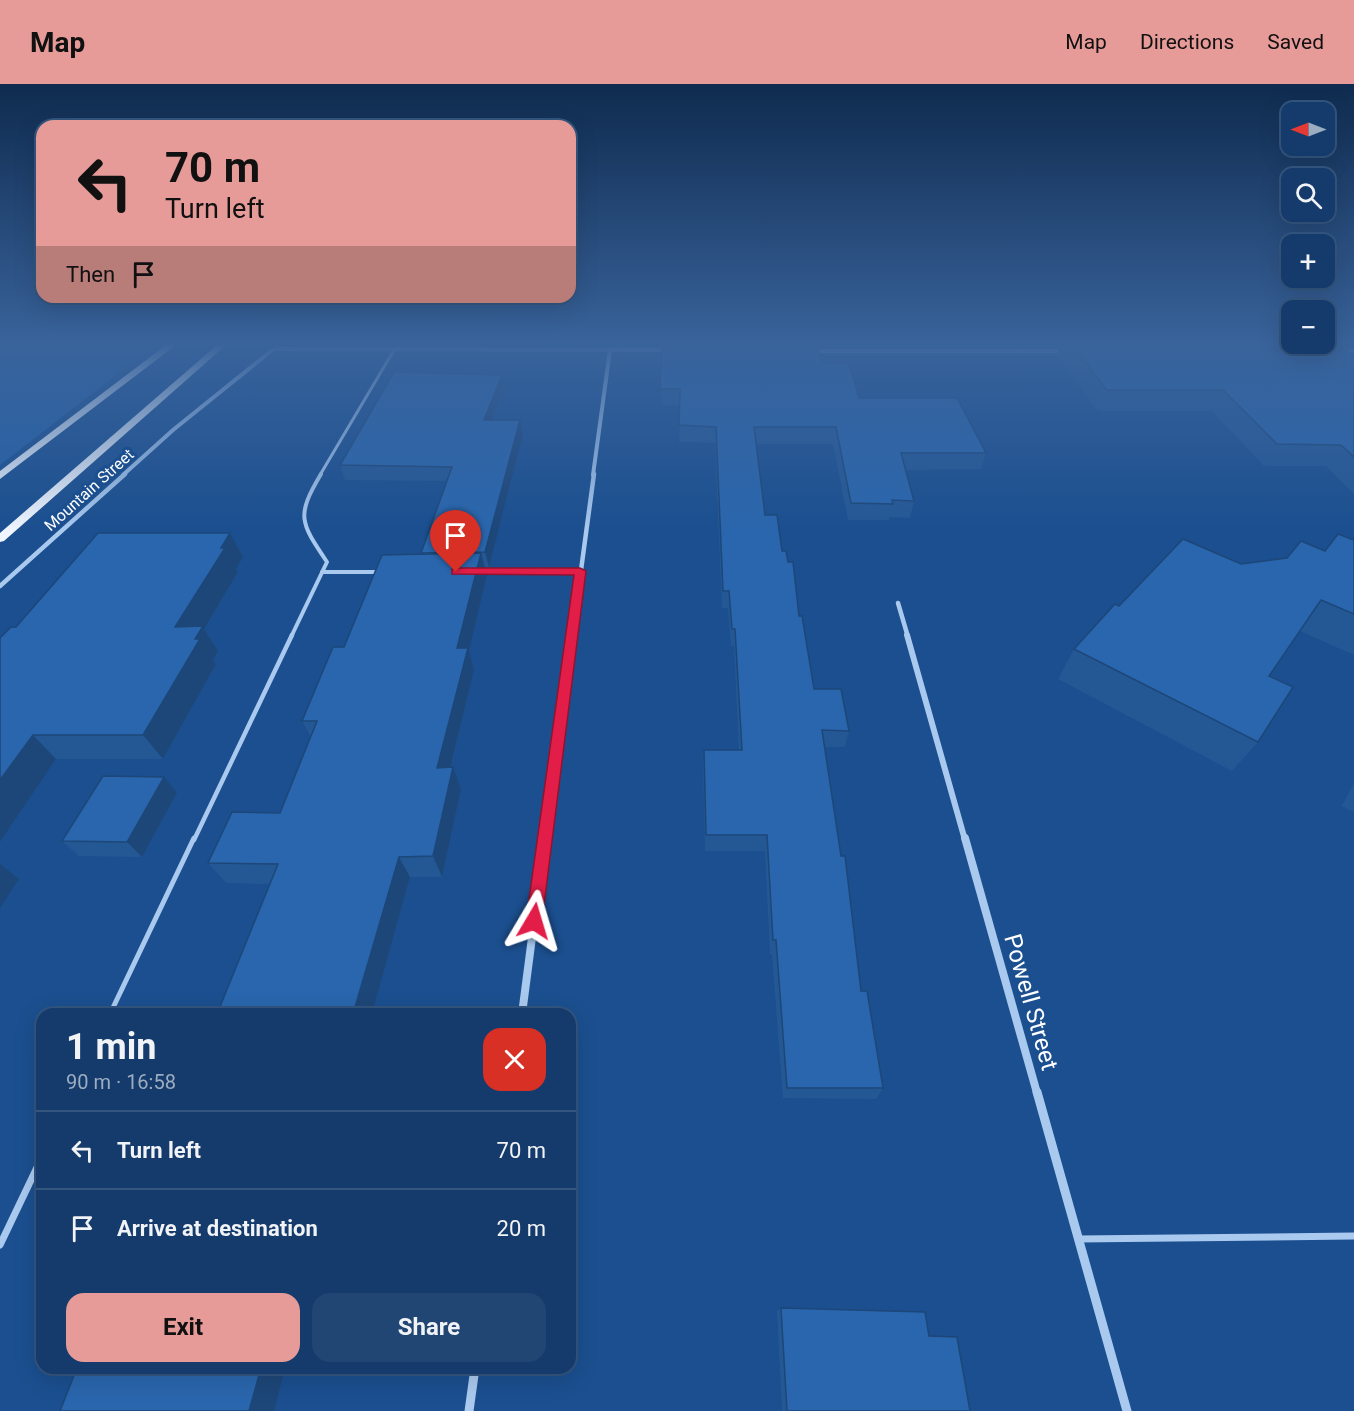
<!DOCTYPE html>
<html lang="en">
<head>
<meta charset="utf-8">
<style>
	body { margin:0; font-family:Roboto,sans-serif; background:#214673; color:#f1f3f6; height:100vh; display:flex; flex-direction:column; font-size:22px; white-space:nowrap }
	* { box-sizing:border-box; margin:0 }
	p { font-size:20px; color:#9dadc1 }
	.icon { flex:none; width:33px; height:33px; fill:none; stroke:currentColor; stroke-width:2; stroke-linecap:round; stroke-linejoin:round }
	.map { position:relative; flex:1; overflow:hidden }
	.drawer { position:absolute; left:36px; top:924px; width:540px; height:366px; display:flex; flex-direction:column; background:#143b6b; border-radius:18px; box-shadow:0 6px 24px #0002,0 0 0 2px #33557e }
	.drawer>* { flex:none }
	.hud { position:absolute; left:36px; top:36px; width:540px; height:183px; border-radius:18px; box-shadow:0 6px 24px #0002,0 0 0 2px #33557e; background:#e69b98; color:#111; overflow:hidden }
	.needle { width:39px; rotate:270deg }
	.fabs { position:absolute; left:1281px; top:18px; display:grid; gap:12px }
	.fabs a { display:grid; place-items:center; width:54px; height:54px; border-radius:12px; background:#143b6b; box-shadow:0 6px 24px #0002,0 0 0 2px #33557e; font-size:30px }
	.pin { position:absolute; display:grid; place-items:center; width:51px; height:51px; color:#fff; margin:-62px -26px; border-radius:50% 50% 50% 0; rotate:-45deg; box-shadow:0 0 6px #0007 }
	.pin .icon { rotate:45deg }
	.me { position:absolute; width:66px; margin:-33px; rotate:7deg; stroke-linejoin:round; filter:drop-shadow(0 0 4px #0008) }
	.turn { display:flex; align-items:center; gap:21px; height:126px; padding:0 30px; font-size:27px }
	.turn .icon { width:78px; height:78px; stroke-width:2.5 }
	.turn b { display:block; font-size:42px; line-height:51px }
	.then { display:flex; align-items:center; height:57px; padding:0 30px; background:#0003; gap:12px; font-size:22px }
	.round { display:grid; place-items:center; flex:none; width:63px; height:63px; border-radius:18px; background:#214673 }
	.head { display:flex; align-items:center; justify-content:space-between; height:102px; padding:0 30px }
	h1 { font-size:36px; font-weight:700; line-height:45px }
	.cta { display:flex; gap:12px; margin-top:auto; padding:12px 30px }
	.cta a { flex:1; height:69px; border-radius:18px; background:#e69b98; color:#111; font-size:24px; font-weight:700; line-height:69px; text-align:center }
	.cta a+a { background:#214673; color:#f1f3f6 }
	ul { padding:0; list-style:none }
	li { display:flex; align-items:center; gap:18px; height:78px; padding:0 30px; border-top:2px solid #33557e }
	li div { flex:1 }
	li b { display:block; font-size:22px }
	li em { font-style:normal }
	header { display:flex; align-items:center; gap:36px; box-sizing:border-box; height:84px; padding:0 30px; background:#e69b98; color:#111 }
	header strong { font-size:28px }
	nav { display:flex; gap:33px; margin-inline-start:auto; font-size:21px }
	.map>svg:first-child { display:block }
	.green { fill:#2461a8 }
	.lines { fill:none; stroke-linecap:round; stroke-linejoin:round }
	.lane-far4 { stroke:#a9c9ee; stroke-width:3 }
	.lane-far3 { stroke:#a9c9ee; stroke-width:4 }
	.lane-far2 { stroke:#a9c9ee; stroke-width:4.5 }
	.lane-far1 { stroke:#a9c9ee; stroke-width:5 }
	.lane { stroke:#a9c9ee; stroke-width:7 }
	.street-far4 { stroke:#a9c9ee; stroke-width:4 }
	.street-far3 { stroke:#a9c9ee; stroke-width:4.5 }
	.street-far2 { stroke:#a9c9ee; stroke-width:6 }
	.street-far1 { stroke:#a9c9ee; stroke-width:8 }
	.street { stroke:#a9c9ee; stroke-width:9 }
	.primary { fill:#f0f6ff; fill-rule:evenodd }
	.wall { fill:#245895 }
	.shaded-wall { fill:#1d4779 }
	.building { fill:#2a66ad; stroke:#1d4779; stroke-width:1.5 }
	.route { fill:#e11d48; stroke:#92132f; stroke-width:1.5 }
	.labels { text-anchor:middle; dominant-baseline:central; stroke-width:6; stroke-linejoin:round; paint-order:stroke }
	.far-street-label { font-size:16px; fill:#fff; stroke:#1b4f8f }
	.near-street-label { font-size:24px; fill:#fff; stroke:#1b4f8f }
</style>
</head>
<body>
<header>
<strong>Map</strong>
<nav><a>Map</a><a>Directions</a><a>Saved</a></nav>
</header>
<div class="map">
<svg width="1354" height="1327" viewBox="0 0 1354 1327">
	<rect width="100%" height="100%" fill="#1b4f8f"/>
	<path class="green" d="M 0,261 L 155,261 L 0,381 Z"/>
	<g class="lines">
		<path class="lane-far4" d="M 320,391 L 394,266"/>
		<g class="lane-far3">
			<path d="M 322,488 L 379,488"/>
			<path d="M 481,488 L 580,487"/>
			<path d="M 291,553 L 327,478 C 300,438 296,432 321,390"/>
		</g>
		<path class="lane-far2" d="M 194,756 L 292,551"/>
		<path class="lane-far1" d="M 110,930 L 194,754"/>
		<g class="lane">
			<path d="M 1078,1155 L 1354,1152"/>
			<path d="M 0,1161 L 42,1073"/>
		</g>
		<g class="street-far4">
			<path d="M 274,265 L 669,266"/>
			<path d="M 812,267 L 1065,267"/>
			<path d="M 1340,267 L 1354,267"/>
			<path d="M 123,391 L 173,346 L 276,263"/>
			<path d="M 593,391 L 610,266"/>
		</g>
		<g class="street-far3">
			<path d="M 0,502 L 125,390"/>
			<path d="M 898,519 L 908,553"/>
			<path d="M 572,553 L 594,390"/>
		</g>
		<g class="street-far2">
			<path d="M 907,551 L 965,756"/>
			<path d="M 545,756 L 572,551"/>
		</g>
		<g class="street-far1">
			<path d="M 965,754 L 1037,1009"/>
			<path d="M 522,930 L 545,754"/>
		</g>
		<g class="street">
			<path d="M 1037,1008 L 1127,1327"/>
			<path d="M 469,1327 L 475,1284"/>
		</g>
		<g class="primary">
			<path d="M 166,261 L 176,261 L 0,395 L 0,387 Z"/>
			<path d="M 217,261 L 226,261 L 4,457 L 0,458 L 0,449 Z"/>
		</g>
	</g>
	<g class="wall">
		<path d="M 1050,261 L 1340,261 L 1354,272 L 1354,410 L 1326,382 L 1264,382 L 1212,327 L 1098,327 L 1057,271 L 1060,262 L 1051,262 Z"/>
		<path d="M 822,278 L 859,314 L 986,369 L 981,385 L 905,386 L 914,417 L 910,434 L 889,433 L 889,436 L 848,436 L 833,360 L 756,360 L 765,431 L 788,478 L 814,605 L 849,647 L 845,663 L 825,663 L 861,907 L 883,1004 L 876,1015 L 783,1014 L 772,870 L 770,870 L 765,767 L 705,767 L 703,683 L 704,666 L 739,666 L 734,562 L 731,562 L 728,524 L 722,524 L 715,359 L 679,358 L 680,321 L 661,321 L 660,305 Z"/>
		<path d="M 504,304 L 492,336 L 520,336 L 523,350 L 489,483 L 485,483 L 487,491 L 469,567 L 474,586 L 451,683 L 461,705 L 442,793 L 410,793 L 372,930 L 217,930 L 270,800 L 226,799 L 208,779 L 280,729 L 311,653 L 302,637 L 344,563 L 421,470 L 421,469 L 447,397 L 345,396 L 340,381 Z"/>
		<path d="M 230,449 L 243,473 L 236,485 L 238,488 L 204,545 L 218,567 L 213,576 L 216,580 L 163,675 L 56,675 L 0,758 L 16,543 Z"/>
		<path d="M 1354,456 L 1354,571 L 1300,547 L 1269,592 L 1258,658 L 1232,687 L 1058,595 L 1074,565 L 1119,522 L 1241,480 L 1287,474 L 1325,467 Z"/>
		<path d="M 1354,699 L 1354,728 L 1342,722 Z"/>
		<path d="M 177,709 L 142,773 L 79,772 L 62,757 Z"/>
		<path d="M 781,1224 L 929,1252 L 970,1327 L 782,1327 L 777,1227 Z"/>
	</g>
	<g class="shaded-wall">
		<path d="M 502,291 L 504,304 L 487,350 L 484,336 Z"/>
		<path d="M 520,336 L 523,350 L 489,483 L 485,468 Z"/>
		<path d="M 230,449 L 243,473 L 236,485 L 238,488 L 204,545 L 218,567 L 213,576 L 216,580 L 163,675 L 143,651 L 175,543 Z"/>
		<path d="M 481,469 L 487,491 L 469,567 L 474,586 L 445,706 L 437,684 L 457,564 Z"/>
		<path d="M 33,651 L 56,675 L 0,758 L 0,696 Z"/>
		<path d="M 453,683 L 461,705 L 442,793 L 433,772 Z"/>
		<path d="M 164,693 L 177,709 L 142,773 L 127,758 Z"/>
		<path d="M 399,773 L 410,793 L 372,930 L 353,930 Z"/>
		<path d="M 0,780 L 19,795 L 0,824 Z"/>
		<path d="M 261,1284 L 285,1284 L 274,1327 L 249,1327 Z"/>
	</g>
	<g class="building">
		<path d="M 662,261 L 817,261 L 822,278 L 849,279 L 859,314 L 957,314 L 986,369 L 901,369 L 914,417 L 892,416 L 893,420 L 851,419 L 836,343 L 754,343 L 765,431 L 777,431 L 782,467 L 786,467 L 788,478 L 793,478 L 799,532 L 802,532 L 814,605 L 841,605 L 849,647 L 822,646 L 841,772 L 845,772 L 861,907 L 867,907 L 883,1004 L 787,1004 L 776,856 L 773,856 L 767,751 L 706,751 L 704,666 L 742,666 L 735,545 L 732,545 L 729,507 L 723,507 L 716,343 L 679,341 L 680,305 L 660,305 Z"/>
		<path d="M 1072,261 L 1340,261 L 1354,272 L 1354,373 L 1341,361 L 1277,360 L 1223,306 L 1107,306 Z"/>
		<path d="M 394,288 L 502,291 L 484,336 L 520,336 L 485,468 L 421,469 L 452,383 L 340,381 Z"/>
		<path d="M 98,449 L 230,449 L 221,464 L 225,464 L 175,543 L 203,542 L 195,555 L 200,555 L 143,651 L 33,651 L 0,696 L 0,554 L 11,543 L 16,543 Z"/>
		<path d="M 1338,450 L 1354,456 L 1354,530 L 1321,516 L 1269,592 L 1293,603 L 1258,658 L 1074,565 L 1115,520 L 1119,522 L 1183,455 L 1241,480 L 1287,474 L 1301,457 L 1325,467 Z"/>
		<path d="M 481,469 L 457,564 L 468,564 L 437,684 L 453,683 L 433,772 L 399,773 L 353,930 L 217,930 L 278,780 L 208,779 L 232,728 L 280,729 L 317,637 L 302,637 L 333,563 L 344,563 L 382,471 Z"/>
		<path d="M 103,692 L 164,693 L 127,758 L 62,757 Z"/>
		<path d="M 781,1224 L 925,1228 L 929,1252 L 957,1253 L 970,1327 L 787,1327 Z"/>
		<path d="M 77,1284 L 261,1284 L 249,1327 L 60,1327 Z"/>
	</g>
	<linearGradient id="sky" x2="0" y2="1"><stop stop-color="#0f2b4f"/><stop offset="0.58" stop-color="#39639b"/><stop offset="1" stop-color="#39639b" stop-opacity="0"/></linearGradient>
	<rect width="1354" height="447" fill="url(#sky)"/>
	<path class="route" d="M 456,484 L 580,484 L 586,487 L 542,837 L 540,842 L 534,844 L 528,842 L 526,837 L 574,491 L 452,490 L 452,485 Z"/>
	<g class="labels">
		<g class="far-street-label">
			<text transform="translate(89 406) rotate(-42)">Mountain Street</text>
		</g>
		<g class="near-street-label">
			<text transform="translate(1031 918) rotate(74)">Powell Street</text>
		</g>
	</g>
</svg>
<div class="fabs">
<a><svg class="needle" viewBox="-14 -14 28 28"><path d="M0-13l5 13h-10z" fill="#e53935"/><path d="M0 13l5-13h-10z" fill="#9dadc1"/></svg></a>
<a><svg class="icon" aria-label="search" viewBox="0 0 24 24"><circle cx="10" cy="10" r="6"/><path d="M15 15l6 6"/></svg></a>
<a>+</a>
<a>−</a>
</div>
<div class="pin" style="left:456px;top:488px;background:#d93025"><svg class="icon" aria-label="arrive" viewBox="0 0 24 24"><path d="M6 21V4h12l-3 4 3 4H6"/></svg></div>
<svg class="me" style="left:534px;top:837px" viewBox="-20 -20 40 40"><path d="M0-17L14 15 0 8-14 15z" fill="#e11d48" stroke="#fff" stroke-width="4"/></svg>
<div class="hud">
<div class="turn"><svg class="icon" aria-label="left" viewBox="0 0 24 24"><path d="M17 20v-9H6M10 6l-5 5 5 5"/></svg><div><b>70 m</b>Turn left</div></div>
<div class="then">Then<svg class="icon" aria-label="arrive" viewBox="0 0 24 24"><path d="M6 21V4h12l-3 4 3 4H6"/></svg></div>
</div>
<section class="drawer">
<div class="head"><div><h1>1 min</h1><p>90 m · 16:58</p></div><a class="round" style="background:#d93025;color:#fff"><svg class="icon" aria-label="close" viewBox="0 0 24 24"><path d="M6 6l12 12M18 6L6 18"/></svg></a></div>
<ul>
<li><svg class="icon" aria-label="left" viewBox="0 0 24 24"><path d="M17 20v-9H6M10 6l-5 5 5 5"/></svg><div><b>Turn left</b></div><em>70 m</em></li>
<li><svg class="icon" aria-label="arrive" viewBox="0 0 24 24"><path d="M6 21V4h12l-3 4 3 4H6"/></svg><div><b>Arrive at destination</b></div><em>20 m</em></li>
</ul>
<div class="cta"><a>Exit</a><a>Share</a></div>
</section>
</div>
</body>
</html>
